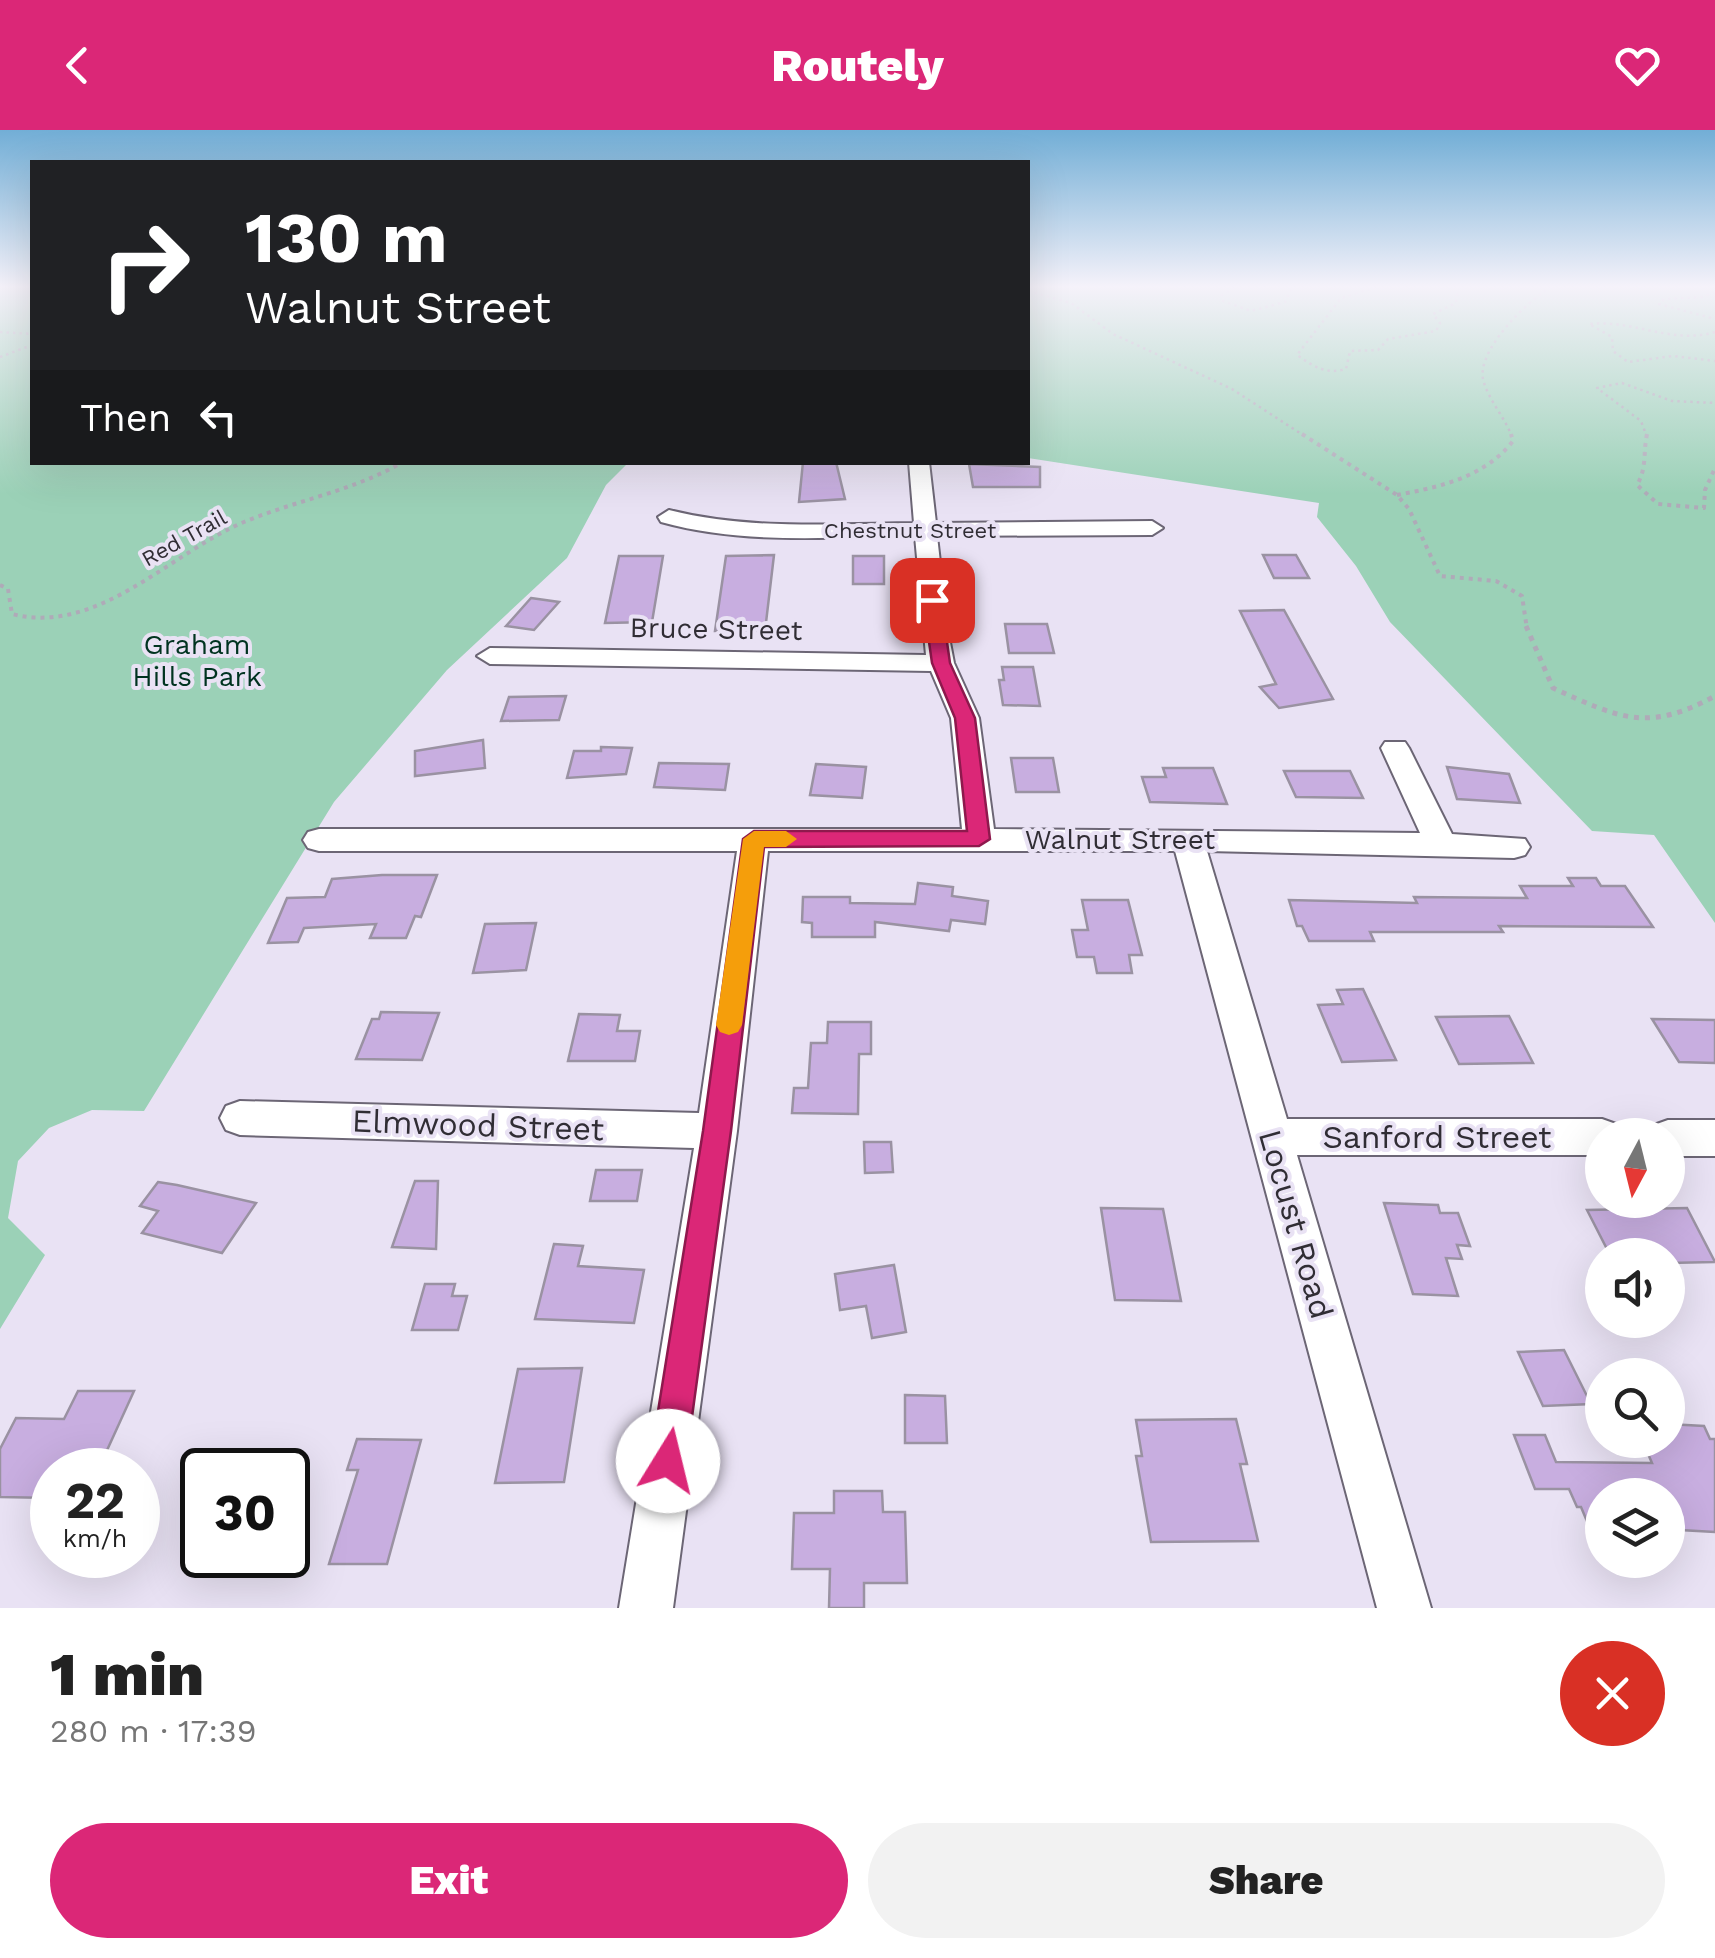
<!DOCTYPE html>
<html lang="en">
<head>
<meta charset="utf-8">
<style>
	body { margin:0; font-family:"Work Sans",sans-serif; background:#f2f2f2; color:#222; height:100vh; display:flex; flex-direction:column; font-size:38px; white-space:nowrap }
	* { box-sizing:border-box; margin:0 }
	p { font-size:32px; color:#767676 }
	.icon { flex:none; width:55px; height:55px; fill:none; stroke:currentColor; stroke-width:2; stroke-linecap:round; stroke-linejoin:round }
	.map { position:relative; height:1478px; overflow:hidden }
	.side { display:flex; flex-direction:column; background:#fff; flex:1 }
	.side>* { flex:none }
	.hud { position:absolute; left:30px; top:30px; width:1000px; height:305px; border-radius:0px; box-shadow:0 10px 40px #0002; background:#202124; color:#fff; overflow:hidden }
	.needle { width:65px; rotate:187deg }
	.controls { position:absolute; left:1585px; top:988px; display:grid; gap:20px }
	.controls a { display:grid; place-items:center; width:100px; height:100px; border-radius:50%; background:#fff; box-shadow:0 10px 40px #0002; font-size:50px }
	.speed { position:absolute; left:30px; top:1318px; display:flex; gap:20px; font-size:50px; font-weight:700; text-align:center }
	.speed>* { display:grid; place-content:center; width:130px; height:130px; border-radius:50%; background:#fff; box-shadow:0 10px 40px #0002; line-height:1 }
	.speed small { font-size:25px; font-weight:400 }
	.speed .limit { border:5px solid #111; border-radius:15px; background:#fff; color:#111 }
	.pin { position:absolute; display:grid; place-items:center; width:85px; height:85px; color:#fff; margin:-42px; border-radius:20px; box-shadow:0 5px 15px #0006 }
	.me { position:absolute; width:110px; margin:-55px; rotate:9deg; stroke-linejoin:round; filter:drop-shadow(0 0 8px #0008) }
	.turn { display:flex; align-items:center; gap:35px; height:210px; padding:0 50px; font-size:45px }
	.turn .icon { width:130px; height:130px; stroke-width:2.5 }
	.turn b { display:block; font-size:70px; line-height:85px }
	.then { display:flex; align-items:center; height:95px; padding:0 50px; background:#0003; gap:20px; font-size:38px }
	.round { display:grid; place-items:center; flex:none; width:105px; height:105px; border-radius:52px; background:#f2f2f2 }
	.headline { display:flex; align-items:center; justify-content:space-between; height:170px; padding:0 50px }
	h1 { font-size:60px; font-weight:800; line-height:75px }
	.primary-button { display:flex; gap:20px; margin-top:auto; padding:20px 50px }
	.primary-button a { flex:1; height:115px; border-radius:60px; background:#db2777; color:#fff; font-size:40px; font-weight:800; line-height:115px; text-align:center }
	.primary-button a+a { background:#f2f2f2; color:#222 }
	header { display:flex; justify-content:space-between; align-items:center; height:130px; padding:0 50px; background:#db2777; color:#fff; font-size:45px; font-weight:800 }
	.map>svg:first-child { display:block }
	.green { fill:#9bd1b7 }
	.building { fill:#c8aee0; stroke:#9a92a2; stroke-width:2.5 }
	.lines { fill:none; stroke-linecap:round; stroke-linejoin:round }
	.street-casing { stroke:#6c6675; stroke-width:4 }
	.path-far2 { stroke:#afaab8; stroke-width:2.5; stroke-dasharray:2.5 4; stroke-linecap:butt }
	.path-far1 { stroke:#afaab8; stroke-width:4; stroke-dasharray:4 5; stroke-linecap:butt }
	.path { stroke:#afaab8; stroke-width:5; stroke-dasharray:5 6; stroke-linecap:butt }
	.street { fill:#fff; fill-rule:evenodd }
	.route { fill:#db2777; stroke:#8e194d; stroke-width:2.5 }
	.slow { fill:#f59e0b }
	.labels { text-anchor:middle; dominant-baseline:central; stroke-width:8; stroke-linejoin:round; paint-order:stroke }
	.far-street-label { font-size:22px; fill:#302d34; stroke:#e9e2f4 }
	.street-label { font-size:28px; fill:#302d34; stroke:#e9e2f4 }
	.park-label { font-size:28px; fill:#003320; stroke:#e9e2f4 }
	.near-street-label { font-size:32px; fill:#302d34; stroke:#e9e2f4 }
</style>
</head>
<body>
<header><svg class="icon" aria-label="back" viewBox="0 0 24 24"><path d="M15 5l-7 7 7 7"/></svg>Routely<svg class="icon" aria-label="heart" viewBox="0 0 24 24"><path d="M12 20l-8-8c-3-5 5-10 8-4 3-6 11-1 8 4z"/></svg></header>
<div class="map">
<svg width="1715" height="1478" viewBox="0 0 1715 1478">
	<rect width="100%" height="100%" fill="#e9e2f4"/>
	<g class="green">
		<path d="M 0,157 L 32,157 L 32,332 L 628,333 L 606,355 L 567,428 L 447,540 L 334,672 L 144,981 L 92,980 L 49,998 L 18,1031 L 8,1088 L 45,1125 L 0,1199 Z"/>
		<path d="M 1028,157 L 1715,157 L 1715,793 L 1654,705 L 1592,701 L 1390,492 L 1356,436 L 1317,387 L 1319,373 L 1028,328 Z"/>
	</g>
	<g class="building">
		<path d="M 803,332 L 836,332 L 845,369 L 799,372 Z"/>
		<path d="M 969,334 L 1040,337 L 1040,357 L 973,357 Z"/>
		<path d="M 774,425 L 765,501 L 715,501 L 726,426 Z"/>
		<path d="M 1263,425 L 1296,425 L 1309,448 L 1274,448 Z"/>
		<path d="M 619,426 L 663,426 L 652,492 L 605,493 Z"/>
		<rect x="853" y="426" width="31" height="28"/>
		<path d="M 531,468 L 559,472 L 534,500 L 506,496 Z"/>
		<path d="M 1284,480 L 1333,569 L 1279,578 L 1260,557 L 1276,554 L 1240,481 Z"/>
		<path d="M 1005,494 L 1047,494 L 1054,523 L 1009,523 Z"/>
		<path d="M 1002,537 L 1033,537 L 1040,576 L 1003,575 L 999,550 L 1004,550 Z"/>
		<path d="M 566,566 L 559,590 L 501,591 L 509,567 Z"/>
		<path d="M 483,610 L 485,638 L 415,646 L 415,621 Z"/>
		<path d="M 601,617 L 632,618 L 626,644 L 567,648 L 574,621 L 601,621 Z"/>
		<path d="M 1011,628 L 1053,628 L 1059,662 L 1016,662 Z"/>
		<path d="M 659,633 L 729,634 L 725,660 L 654,657 Z"/>
		<path d="M 816,634 L 866,637 L 862,668 L 810,665 Z"/>
		<path d="M 1447,637 L 1509,644 L 1520,673 L 1457,669 Z"/>
		<path d="M 1163,638 L 1213,638 L 1227,674 L 1150,672 L 1142,647 L 1166,647 Z"/>
		<path d="M 1284,641 L 1350,641 L 1363,668 L 1296,667 Z"/>
		<path d="M 382,745 L 437,745 L 421,787 L 415,786 L 406,808 L 370,808 L 376,794 L 304,798 L 298,812 L 268,813 L 287,768 L 325,767 L 332,749 Z"/>
		<path d="M 1568,748 L 1596,748 L 1601,756 L 1625,756 L 1653,797 L 1499,796 L 1503,802 L 1370,802 L 1374,811 L 1309,811 L 1302,796 L 1297,796 L 1289,770 L 1417,773 L 1414,767 L 1527,768 L 1520,756 L 1573,756 Z"/>
		<path d="M 918,753 L 953,757 L 952,766 L 988,771 L 985,794 L 951,790 L 949,801 L 875,792 L 875,807 L 812,807 L 812,793 L 802,792 L 803,767 L 850,767 L 850,773 L 915,774 Z"/>
		<path d="M 1082,770 L 1128,770 L 1142,825 L 1129,825 L 1132,843 L 1097,843 L 1094,827 L 1077,827 L 1072,800 L 1088,800 Z"/>
		<path d="M 536,793 L 526,840 L 473,843 L 485,794 Z"/>
		<path d="M 1363,859 L 1396,930 L 1342,932 L 1318,875 L 1343,874 L 1337,860 Z"/>
		<path d="M 381,882 L 439,883 L 422,930 L 356,929 L 372,889 L 379,889 Z"/>
		<path d="M 579,884 L 620,885 L 617,901 L 640,901 L 635,931 L 568,931 Z"/>
		<path d="M 1509,886 L 1533,933 L 1459,934 L 1436,887 Z"/>
		<path d="M 1652,889 L 1715,890 L 1715,933 L 1679,932 Z"/>
		<path d="M 828,892 L 871,892 L 871,924 L 859,924 L 858,984 L 792,983 L 794,958 L 808,958 L 811,913 L 827,913 Z"/>
		<path d="M 864,1012 L 891,1012 L 893,1042 L 865,1043 Z"/>
		<path d="M 596,1040 L 642,1040 L 637,1071 L 590,1071 Z"/>
		<path d="M 415,1051 L 438,1051 L 436,1119 L 392,1117 Z"/>
		<path d="M 158,1052 L 177,1055 L 256,1073 L 222,1123 L 142,1103 L 158,1081 L 140,1076 Z"/>
		<path d="M 1384,1073 L 1438,1075 L 1440,1083 L 1458,1083 L 1470,1116 L 1457,1115 L 1462,1129 L 1446,1128 L 1458,1166 L 1413,1164 Z"/>
		<path d="M 1101,1078 L 1163,1079 L 1181,1171 L 1115,1170 Z"/>
		<path d="M 1687,1078 L 1715,1132 L 1668,1133 L 1668,1125 L 1652,1122 L 1609,1123 L 1587,1080 Z"/>
		<path d="M 554,1114 L 583,1116 L 578,1136 L 644,1140 L 634,1193 L 535,1189 Z"/>
		<path d="M 894,1135 L 906,1202 L 872,1208 L 866,1176 L 840,1180 L 835,1144 Z"/>
		<path d="M 425,1154 L 455,1154 L 452,1166 L 467,1166 L 458,1200 L 412,1200 Z"/>
		<path d="M 1564,1220 L 1591,1274 L 1543,1276 L 1518,1222 Z"/>
		<path d="M 582,1238 L 564,1352 L 495,1353 L 518,1239 Z"/>
		<path d="M 78,1261 L 134,1261 L 98,1340 L 52,1340 L 52,1368 L 0,1367 L 0,1319 L 16,1288 L 64,1289 Z"/>
		<path d="M 905,1265 L 945,1266 L 947,1313 L 905,1313 Z"/>
		<path d="M 1236,1289 L 1247,1334 L 1240,1334 L 1258,1411 L 1151,1412 L 1136,1326 L 1142,1326 L 1136,1290 Z"/>
		<path d="M 1668,1294 L 1704,1296 L 1710,1309 L 1715,1309 L 1715,1402 L 1680,1400 L 1668,1365 L 1602,1365 L 1602,1427 L 1581,1377 L 1577,1377 L 1569,1359 L 1535,1359 L 1514,1305 L 1545,1305 L 1556,1332 L 1652,1333 L 1642,1310 L 1668,1310 Z"/>
		<path d="M 357,1309 L 421,1310 L 387,1434 L 329,1434 L 358,1340 L 347,1340 Z"/>
		<path d="M 834,1361 L 882,1361 L 883,1382 L 905,1382 L 907,1453 L 864,1453 L 864,1478 L 829,1478 L 830,1439 L 792,1439 L 794,1383 L 834,1383 Z"/>
	</g>
	<g class="lines">
		<defs>
			<g id="street">
				<path d="M 909,332 L 929,332 L 936,393 L 1152,391 L 1163,398 L 1152,405 L 937,406 L 948,502 L 954,533 L 979,588 L 994,699 L 1420,703 L 1381,618 L 1385,612 L 1405,612 L 1409,618 L 1452,704 L 1525,709 L 1530,717 L 1525,725 L 1514,728 L 1207,721 L 1287,989 L 1602,989 L 1616,994 L 1621,1005 L 1602,1005 L 1602,1025 L 1297,1025 L 1431,1478 L 1377,1478 L 1175,721 L 768,721 L 737,1001 L 673,1478 L 619,1478 L 694,1018 L 240,1005 L 226,1000 L 220,988 L 226,976 L 240,971 L 699,983 L 737,721 L 319,721 L 308,718 L 303,710 L 308,702 L 319,699 L 962,699 L 951,588 L 931,541 L 490,534 L 477,526 L 490,518 L 926,525 L 915,406 C 829,407 744,415 661,392 L 658,387 L 669,380 C 749,400 831,394 914,393 Z"/>
				<path d="M 1668,990 L 1715,990 L 1715,1026 L 1668,1026 L 1668,1005 L 1649,1005 L 1654,995 Z"/>
			</g>
		</defs>
		<use href="#street" class="street-casing"/>
		<g class="path-far2">
			<path d="M 1234,157 L 1222,165 L 1223,171 L 1251,181 L 1285,172 L 1292,157"/>
			<path d="M 1376,157 L 1341,168 L 1297,225 C 1313,236 1326,245 1346,239 L 1350,221 L 1378,220 L 1388,209 L 1436,201 L 1440,193 L 1433,184 L 1456,173 L 1458,157"/>
			<path d="M 1028,161 L 1071,173 L 1113,204 L 1232,259 L 1306,307"/>
			<path d="M 1715,162 L 1702,167 L 1664,169 L 1659,174 L 1715,189"/>
			<path d="M 0,202 L 32,204"/>
			<path d="M 1715,202 C 1673,215 1632,189 1589,194 L 1612,207 L 1613,221 L 1628,232 L 1673,226 L 1715,231"/>
			<path d="M 0,227 L 32,215"/>
			<path d="M 1512,307 C 1505,287 1488,270 1483,249 C 1477,220 1528,170 1551,157"/>
			<path d="M 1647,307 L 1641,291 L 1597,258 L 1622,253 L 1672,271 L 1715,273"/>
		</g>
		<g class="path-far1">
			<path d="M 1302,304 L 1397,365 L 1409,379 L 1440,446 L 1496,451 L 1522,466 L 1527,499"/>
			<path d="M 1647,304 C 1643,323 1647,338 1637,355 L 1658,374 L 1704,378 L 1705,360 L 1715,338"/>
			<path d="M 1397,365 C 1440,357 1485,347 1513,311 L 1511,304"/>
			<path d="M 0,455 L 8,459 L 12,484 C 98,506 170,423 244,392 C 297,370 353,361 403,332"/>
		</g>
		<path class="path" d="M 1526,496 L 1553,558 C 1619,588 1647,603 1715,566"/>
		<use href="#street" class="street"/>
	</g>
	<linearGradient id="sky" x2="0" y2="1"><stop stop-color="#72aed6"/><stop offset="0.43" stop-color="#f5f2fa"/><stop offset="1" stop-color="#f5f2fa" stop-opacity="0"/></linearGradient>
	<rect width="1715" height="364" fill="url(#sky)"/>
	<path class="route" d="M 932,465 L 941,470 L 950,533 L 975,588 L 990,709 L 979,716 L 764,717 L 731,1001 L 686,1331 L 680,1344 L 668,1349 L 656,1344 L 650,1331 L 703,1001 L 743,709 L 754,701 L 967,701 L 955,588 L 932,533 L 923,470 Z"/>
	<path class="slow" d="M 754,701 L 786,701 L 797,709 L 786,717 L 764,717 L 742,895 L 738,902 L 729,905 L 720,902 L 716,895 L 743,709 Z"/>
	<g class="labels">
		<g class="far-street-label">
			<text x="910" y="400">Chestnut Street</text>
			<text transform="translate(184 408) rotate(-29)">Red Trail</text>
		</g>
		<g class="street-label">
			<text transform="translate(716 499) rotate(1)">Bruce Street</text>
			<text x="1120" y="709">Walnut Street</text>
		</g>
		<g class="park-label">
			<text x="197" y="514">Graham<tspan x="197" dy="32">Hills Park</tspan></text>
		</g>
		<g class="near-street-label">
			<text transform="translate(478 995) rotate(2)">Elmwood Street</text>
			<text x="1437" y="1007">Sanford Street</text>
			<text transform="translate(1296 1094) rotate(74)">Locust Road</text>
		</g>
	</g>
</svg>
<div class="controls">
<a><svg class="needle" viewBox="-14 -14 28 28"><path d="M0-13l5 13h-10z" fill="#e53935"/><path d="M0 13l5-13h-10z" fill="#767676"/></svg></a>
<a><svg class="icon" aria-label="sound" viewBox="0 0 24 24"><path d="M4 9h4l5-4v14l-5-4H4zM17 9q2 3 0 6"/></svg></a>
<a><svg class="icon" aria-label="search" viewBox="0 0 24 24"><circle cx="10" cy="10" r="6"/><path d="M15 15l6 6"/></svg></a>
<a><svg class="icon" aria-label="layers" viewBox="0 0 24 24"><path d="M12 4l9 5-9 5-9-5zM3 14l9 5 9-5"/></svg></a>
</div>
<div class="speed"><div>22<small>km/h</small></div><div class="limit">30</div></div>
<div class="pin" style="left:932px;top:470px;background:#d93025"><svg class="icon" aria-label="arrive" viewBox="0 0 24 24"><path d="M6 21V4h12l-3 4 3 4H6"/></svg></div>
<svg class="me" style="left:668px;top:1331px" viewBox="-20 -20 40 40"><circle r="19" fill="#fff"/><path d="M0-13L10 11 0 6-10 11z" fill="#db2777"/></svg>
<div class="hud">
<div class="turn"><svg class="icon" aria-label="right" viewBox="0 0 24 24"><path d="M7 20v-9h11M14 6l5 5-5 5"/></svg><div><b>130 m</b>Walnut Street</div></div>
<div class="then">Then<svg class="icon" aria-label="left" viewBox="0 0 24 24"><path d="M17 20v-9H6M10 6l-5 5 5 5"/></svg></div>
</div>
</div>
<section class="side">
<div class="headline"><div><h1>1 min</h1><p>280 m · 17:39</p></div><a class="round" style="background:#d93025;color:#fff"><svg class="icon" aria-label="close" viewBox="0 0 24 24"><path d="M6 6l12 12M18 6L6 18"/></svg></a></div>
<div class="primary-button"><a>Exit</a><a>Share</a></div>
</section>
</body>
</html>
